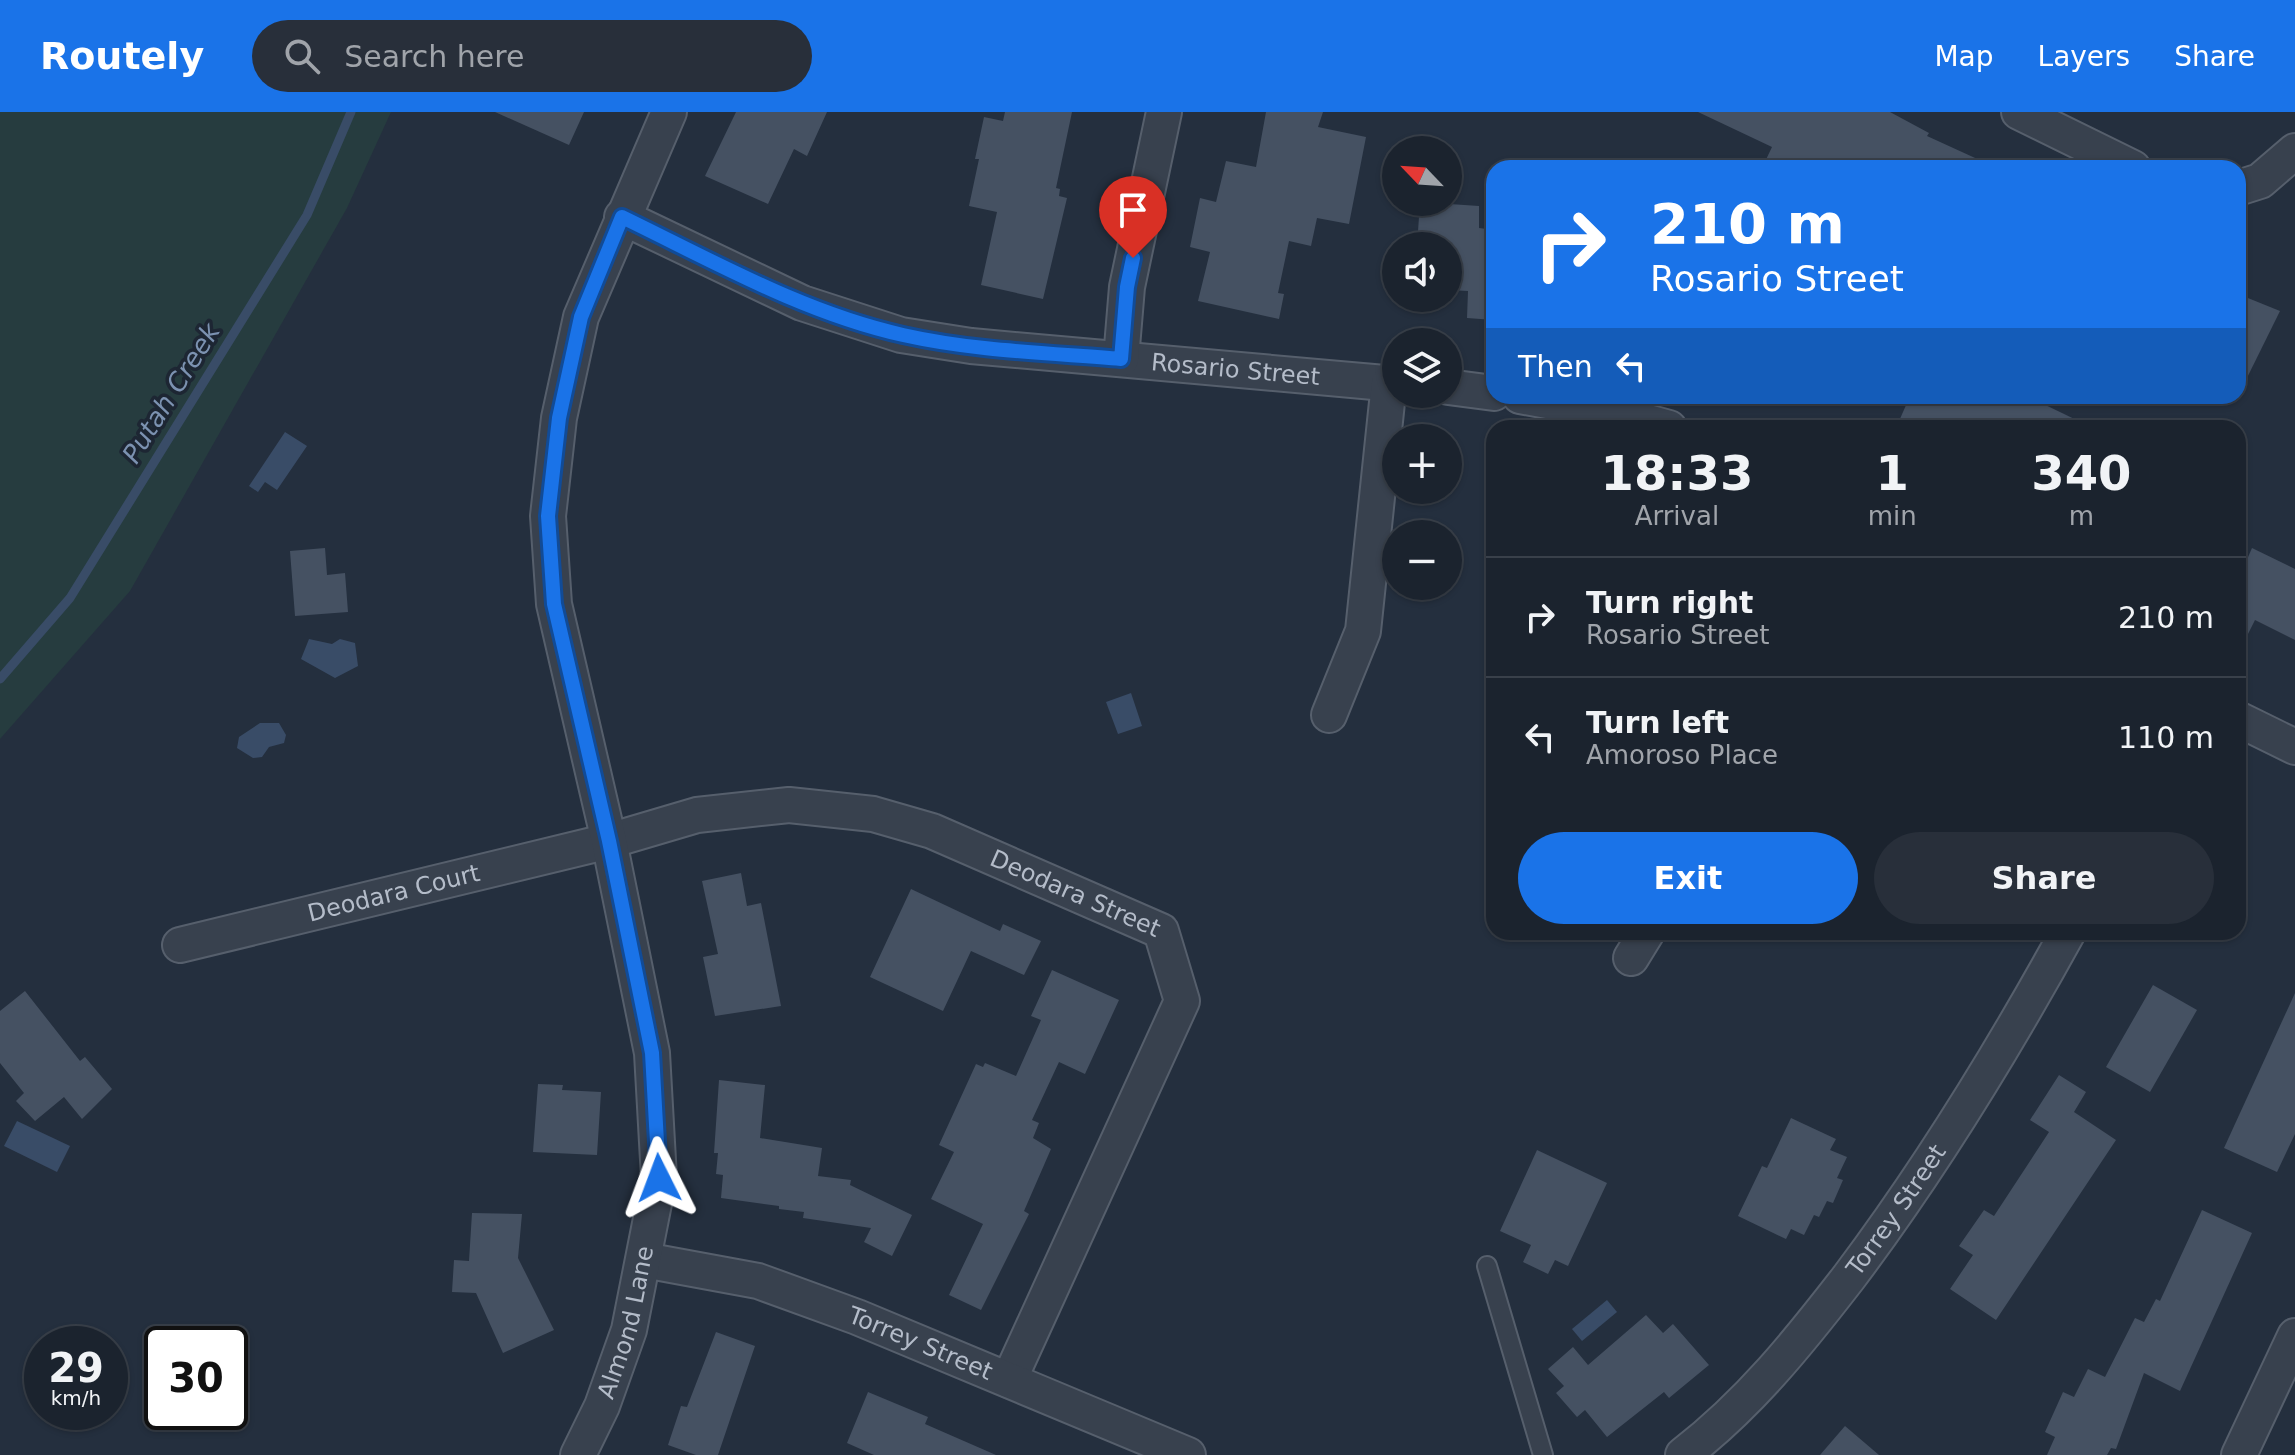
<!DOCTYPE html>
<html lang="en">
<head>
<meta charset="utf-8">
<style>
	body { margin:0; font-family:"DejaVu Sans",sans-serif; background:#282f3a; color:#f1f3f6; height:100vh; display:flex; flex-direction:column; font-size:30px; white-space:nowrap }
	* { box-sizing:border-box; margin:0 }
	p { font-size:26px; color:#a0a4aa }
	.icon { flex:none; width:44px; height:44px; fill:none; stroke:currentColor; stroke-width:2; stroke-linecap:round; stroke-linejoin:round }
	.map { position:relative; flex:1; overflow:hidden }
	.details { position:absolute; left:1486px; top:308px; width:760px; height:520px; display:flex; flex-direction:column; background:#1b232e; border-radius:24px; box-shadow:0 2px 6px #0004,0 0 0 2px #39404a }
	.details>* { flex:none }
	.banner { position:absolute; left:1486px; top:48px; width:760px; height:244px; border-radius:24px; box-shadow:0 2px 6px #0004,0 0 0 2px #39404a; background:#1a73e8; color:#fff; overflow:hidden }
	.needle { width:52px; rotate:295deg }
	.tools { position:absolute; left:1382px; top:24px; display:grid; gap:16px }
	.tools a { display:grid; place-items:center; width:80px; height:80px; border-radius:50%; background:#1b232e; box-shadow:0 2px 6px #0004,0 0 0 2px #39404a; font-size:40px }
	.speed { position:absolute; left:24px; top:1214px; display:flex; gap:16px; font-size:40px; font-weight:700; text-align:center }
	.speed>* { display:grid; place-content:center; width:104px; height:104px; border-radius:50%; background:#1b232e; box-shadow:0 2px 6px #0004,0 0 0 2px #39404a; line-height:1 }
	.speed small { font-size:20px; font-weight:400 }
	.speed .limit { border:4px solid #111; border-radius:12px; background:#fff; color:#111 }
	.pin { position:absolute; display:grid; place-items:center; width:68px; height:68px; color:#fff; margin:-82px -34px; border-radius:50% 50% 50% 0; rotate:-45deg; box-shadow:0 0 8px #0007 }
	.pin .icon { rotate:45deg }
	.me { position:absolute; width:88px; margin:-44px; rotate:357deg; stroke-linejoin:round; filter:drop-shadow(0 0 6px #0008) }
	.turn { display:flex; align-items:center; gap:28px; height:168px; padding:0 32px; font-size:36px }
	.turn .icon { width:104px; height:104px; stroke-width:2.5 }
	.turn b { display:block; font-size:56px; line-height:68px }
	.then { display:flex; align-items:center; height:76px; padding:0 32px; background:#0003; gap:16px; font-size:30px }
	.eta { display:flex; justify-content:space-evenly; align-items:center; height:136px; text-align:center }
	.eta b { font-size:48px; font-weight:600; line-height:56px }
	.action { display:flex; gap:16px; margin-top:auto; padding:16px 32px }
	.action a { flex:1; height:92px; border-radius:48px; background:#1a73e8; color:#fff; font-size:32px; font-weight:600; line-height:92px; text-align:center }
	.action a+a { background:#282f3a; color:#f1f3f6 }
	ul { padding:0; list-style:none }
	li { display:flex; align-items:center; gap:24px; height:120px; padding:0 32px; border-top:2px solid #39404a }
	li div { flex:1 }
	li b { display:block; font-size:30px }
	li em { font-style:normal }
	header { display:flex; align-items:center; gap:48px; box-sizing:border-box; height:112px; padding:0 40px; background:#1a73e8; color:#fff }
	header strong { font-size:38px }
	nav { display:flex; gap:44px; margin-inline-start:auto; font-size:28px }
	.search { width:560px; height:72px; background:#282f3a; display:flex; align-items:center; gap:20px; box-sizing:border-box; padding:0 28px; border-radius:44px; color:#a0a4aa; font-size:30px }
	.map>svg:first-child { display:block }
	.green { fill:#263c3f }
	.water { fill:#394c67 }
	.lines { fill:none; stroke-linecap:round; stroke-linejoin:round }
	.stream { stroke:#394c67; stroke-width:9 }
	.building { fill:#455162 }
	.lane-casing { stroke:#565f6c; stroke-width:22 }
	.street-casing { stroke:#565f6c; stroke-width:38 }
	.lane { stroke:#38414e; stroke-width:18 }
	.street { stroke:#38414e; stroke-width:34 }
	.route-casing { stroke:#114b97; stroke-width:20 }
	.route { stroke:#1a73e8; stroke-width:14 }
	.labels { text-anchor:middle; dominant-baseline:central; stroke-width:7; stroke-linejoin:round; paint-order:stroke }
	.street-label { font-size:24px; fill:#b4bcc9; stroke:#1d2633 }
	.water-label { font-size:26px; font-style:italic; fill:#7c92b1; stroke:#1d2633 }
</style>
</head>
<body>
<header>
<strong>Routely</strong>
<div class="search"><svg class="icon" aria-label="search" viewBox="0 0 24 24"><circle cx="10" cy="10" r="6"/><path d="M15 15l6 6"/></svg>Search here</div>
<nav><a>Map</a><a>Layers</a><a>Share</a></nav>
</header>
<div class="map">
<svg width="2295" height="1343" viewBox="0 0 2295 1343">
	<rect width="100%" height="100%" fill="#242f3e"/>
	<path class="green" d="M 0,0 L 391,0 L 347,96 L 130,479 L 0,627 Z"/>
	<g class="water">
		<path d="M 285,320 L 307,334 L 277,378 L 265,370 L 258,380 L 249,374 Z"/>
		<path d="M 309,527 L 332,532 L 340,527 L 355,531 L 358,554 L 335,566 L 301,547 Z"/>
		<path d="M 1131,581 L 1142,614 L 1118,622 L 1106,590 Z"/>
		<path d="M 260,611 L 279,611 L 286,623 L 284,631 L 269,635 L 262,645 L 253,646 L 237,636 L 239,625 Z"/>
		<path d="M 17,1009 L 70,1034 L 57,1060 L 4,1034 Z"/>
		<path d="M 1607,1188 L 1617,1200 L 1582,1229 L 1572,1217 Z"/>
	</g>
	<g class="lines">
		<path class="stream" d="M 0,567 L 70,486 L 307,103 L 351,0"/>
	</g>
	<g class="building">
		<path d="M 495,0 L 584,0 L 569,33 Z"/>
		<path d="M 736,0 L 827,0 L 807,44 L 794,37 L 768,92 L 705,64 Z"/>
		<path d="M 1005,0 L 1072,0 L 1056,76 L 1060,77 L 1059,84 L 1067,86 L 1043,187 L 981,173 L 997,100 L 969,94 L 979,47 L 975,47 L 984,5 L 1003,9 Z"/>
		<path d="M 1266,0 L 1323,0 L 1318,15 L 1366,25 L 1349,112 L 1317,106 L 1311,134 L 1289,129 L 1278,181 L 1284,182 L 1279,207 L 1198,189 L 1210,140 L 1190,135 L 1200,86 L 1216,90 L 1226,49 L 1256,55 Z"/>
		<path d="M 1698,0 L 1890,0 L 1929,21 L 1927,24 L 1997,56 L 1762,56 L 1772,35 Z"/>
		<path d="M 1420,90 L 1479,94 L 1479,116 L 1494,118 L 1494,208 L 1467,206 L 1468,179 L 1448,178 L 1448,134 L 1417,134 Z"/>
		<path d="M 2238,182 L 2280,199 L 2238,284 Z"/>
		<path d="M 1910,284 L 2027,284 L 2093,316 L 1896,316 Z"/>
		<path d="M 325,436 L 327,463 L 345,461 L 348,500 L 295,504 L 290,439 Z"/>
		<path d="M 2252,436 L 2295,457 L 2295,528 L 2255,508 L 2238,542 L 2238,468 Z"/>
		<path d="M 741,761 L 747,794 L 761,791 L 781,894 L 715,904 L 703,845 L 718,842 L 702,769 Z"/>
		<path d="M 911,777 L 1000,819 L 1003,812 L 1041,829 L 1024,863 L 971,839 L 943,899 L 870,865 Z"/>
		<path d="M 1052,858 L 1119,888 L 1085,962 L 1059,950 L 1032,1008 L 1039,1011 L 1033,1026 L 1051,1037 L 1024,1099 L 1029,1102 L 981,1198 L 949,1183 L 983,1112 L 931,1087 L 954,1040 L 939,1033 L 976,952 L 983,955 L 985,951 L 1016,964 L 1041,908 L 1031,904 Z"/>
		<path d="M 2153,873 L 2197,898 L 2150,980 L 2106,955 Z"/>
		<path d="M 25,879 L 80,949 L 85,945 L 112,977 L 82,1007 L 64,985 L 35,1009 L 16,989 L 24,981 L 0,951 L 0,899 Z"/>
		<path d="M 2295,881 L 2295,1022 L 2277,1060 L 2224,1036 Z"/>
		<path d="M 2059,963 L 2086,980 L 2074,1000 L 2116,1028 L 1996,1208 L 1950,1177 L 1973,1143 L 1959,1134 L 1984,1098 L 1994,1104 L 2049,1020 L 2030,1008 Z"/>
		<path d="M 719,968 L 765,973 L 760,1026 L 822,1036 L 818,1064 L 851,1068 L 850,1073 L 912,1103 L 892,1144 L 864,1130 L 871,1116 L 803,1106 L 804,1100 L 779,1097 L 779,1094 L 721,1086 L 723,1063 L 716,1062 L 718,1041 L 714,1041 Z"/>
		<path d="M 538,972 L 563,973 L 562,978 L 601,980 L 597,1043 L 533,1040 Z"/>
		<path d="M 1791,1006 L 1836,1027 L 1830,1038 L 1847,1045 L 1837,1066 L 1843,1068 L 1833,1091 L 1827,1089 L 1819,1105 L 1814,1103 L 1804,1123 L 1791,1117 L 1786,1127 L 1738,1104 L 1762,1054 L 1767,1056 Z"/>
		<path d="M 1537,1038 L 1607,1071 L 1568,1154 L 1555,1148 L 1548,1162 L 1523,1150 L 1531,1133 L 1500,1119 Z"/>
		<path d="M 2202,1098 L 2252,1121 L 2180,1279 L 2144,1261 L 2116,1337 L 2111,1336 L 2107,1343 L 2047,1343 L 2055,1325 L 2045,1320 L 2063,1280 L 2074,1285 L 2088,1257 L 2105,1265 L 2135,1206 L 2144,1210 L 2156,1187 L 2160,1189 Z"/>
		<path d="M 472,1101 L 522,1102 L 518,1146 L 554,1218 L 503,1241 L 476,1181 L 452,1180 L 454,1148 L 469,1149 Z"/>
		<path d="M 1646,1203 L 1663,1221 L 1673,1212 L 1709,1253 L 1669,1286 L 1664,1280 L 1607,1325 L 1585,1298 L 1577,1305 L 1556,1281 L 1564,1274 L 1548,1257 L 1573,1235 L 1588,1253 Z"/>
		<path d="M 716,1220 L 755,1234 L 718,1343 L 696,1343 L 668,1333 L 681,1294 L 687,1295 Z"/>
		<path d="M 868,1280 L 928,1305 L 925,1312 L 996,1343 L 874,1343 L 847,1331 Z"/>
		<path d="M 1845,1314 L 1879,1343 L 1820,1343 Z"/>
	</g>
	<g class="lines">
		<defs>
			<path id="lane" d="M 1487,1154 L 1543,1343"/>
			<g id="street">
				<path d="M 2019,0 L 2133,56"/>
				<path d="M 2238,76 L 2260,69 L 2295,39"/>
				<path id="s1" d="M 622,105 L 802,191 L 901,223 L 971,234 L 1396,272"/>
				<path d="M 1121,247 L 1127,175 L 1164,0"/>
				<path d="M 1448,275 L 1494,281"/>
				<path d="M 1520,284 L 1618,302 L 1669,316"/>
				<path d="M 1329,603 L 1363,519 L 1389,271"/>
				<path d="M 2238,607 L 2295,635"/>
				<path id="s2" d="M 180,833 L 609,729 L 697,703 L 789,693 L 873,702 L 932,719 L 1161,819 L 1182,889 L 1009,1268"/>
				<path d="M 1631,846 L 1647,820"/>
				<path id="s3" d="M 644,1148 L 758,1169 L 857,1205 L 1188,1343"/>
				<path id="s4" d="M 578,1343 L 602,1294 L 629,1218 L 659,1066 L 652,941 L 609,729 L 554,492 L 548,404 L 559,306 L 581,205 L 669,0"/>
				<path id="s5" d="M 1683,1343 C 1749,1292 1798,1231 1849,1165 C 1931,1056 2002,940 2068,820"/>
				<path d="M 2239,1343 L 2295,1224"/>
			</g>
		</defs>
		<use href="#lane" class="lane-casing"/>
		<use href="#street" class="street-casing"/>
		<use href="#lane" class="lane"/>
		<use href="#street" class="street"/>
	</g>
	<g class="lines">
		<defs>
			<path id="route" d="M 659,1066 L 652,941 L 609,729 L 554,492 L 548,404 L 559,306 L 581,205 L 622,105 C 713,149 804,201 903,223 C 974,239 1049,241 1121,247 L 1127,175 L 1133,146"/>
		</defs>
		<use href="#route" class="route-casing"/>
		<use href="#route" class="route"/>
	</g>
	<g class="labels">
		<g class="street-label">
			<text stroke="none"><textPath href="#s1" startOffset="640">Rosario Street</textPath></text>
			<text stroke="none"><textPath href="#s2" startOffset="220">Deodara Court</textPath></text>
			<text stroke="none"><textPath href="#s2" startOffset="928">Deodara Street</textPath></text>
			<text stroke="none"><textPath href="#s5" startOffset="326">Torrey Street</textPath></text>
			<text stroke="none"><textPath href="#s4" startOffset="142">Almond Lane</textPath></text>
			<text stroke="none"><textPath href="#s3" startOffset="290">Torrey Street</textPath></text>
		</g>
		<g class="water-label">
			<text transform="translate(171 281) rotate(-58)">Putah Creek</text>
		</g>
	</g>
</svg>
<div class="tools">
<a><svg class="needle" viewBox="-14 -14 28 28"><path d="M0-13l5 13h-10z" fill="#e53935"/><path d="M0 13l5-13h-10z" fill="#a0a4aa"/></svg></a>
<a><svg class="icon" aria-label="sound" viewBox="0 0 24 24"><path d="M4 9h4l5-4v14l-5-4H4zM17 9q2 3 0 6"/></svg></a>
<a><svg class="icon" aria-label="layers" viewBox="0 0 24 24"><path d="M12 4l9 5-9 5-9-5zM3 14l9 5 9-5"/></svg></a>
<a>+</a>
<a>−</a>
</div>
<div class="speed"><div>29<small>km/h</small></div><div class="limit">30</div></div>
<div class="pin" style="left:1133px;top:146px;background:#d93025"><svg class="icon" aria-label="arrive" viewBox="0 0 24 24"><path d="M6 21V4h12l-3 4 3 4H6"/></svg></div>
<svg class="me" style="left:659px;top:1066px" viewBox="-20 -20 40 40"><path d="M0-17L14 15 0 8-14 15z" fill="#1a73e8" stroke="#fff" stroke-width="4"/></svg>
<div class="banner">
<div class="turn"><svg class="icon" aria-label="right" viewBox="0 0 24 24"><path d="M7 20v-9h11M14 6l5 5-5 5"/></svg><div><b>210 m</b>Rosario Street</div></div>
<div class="then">Then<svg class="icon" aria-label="left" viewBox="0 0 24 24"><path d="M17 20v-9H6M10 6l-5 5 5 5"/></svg></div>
</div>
<section class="details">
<div class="eta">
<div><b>18:33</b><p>Arrival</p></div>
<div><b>1</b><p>min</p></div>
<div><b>340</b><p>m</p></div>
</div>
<ul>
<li><svg class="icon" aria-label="right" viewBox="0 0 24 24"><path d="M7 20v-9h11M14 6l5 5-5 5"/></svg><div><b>Turn right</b><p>Rosario Street</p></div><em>210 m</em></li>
<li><svg class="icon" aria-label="left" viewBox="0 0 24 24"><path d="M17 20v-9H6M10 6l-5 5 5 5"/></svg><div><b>Turn left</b><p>Amoroso Place</p></div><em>110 m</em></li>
</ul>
<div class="action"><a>Exit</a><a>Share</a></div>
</section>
</div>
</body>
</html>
